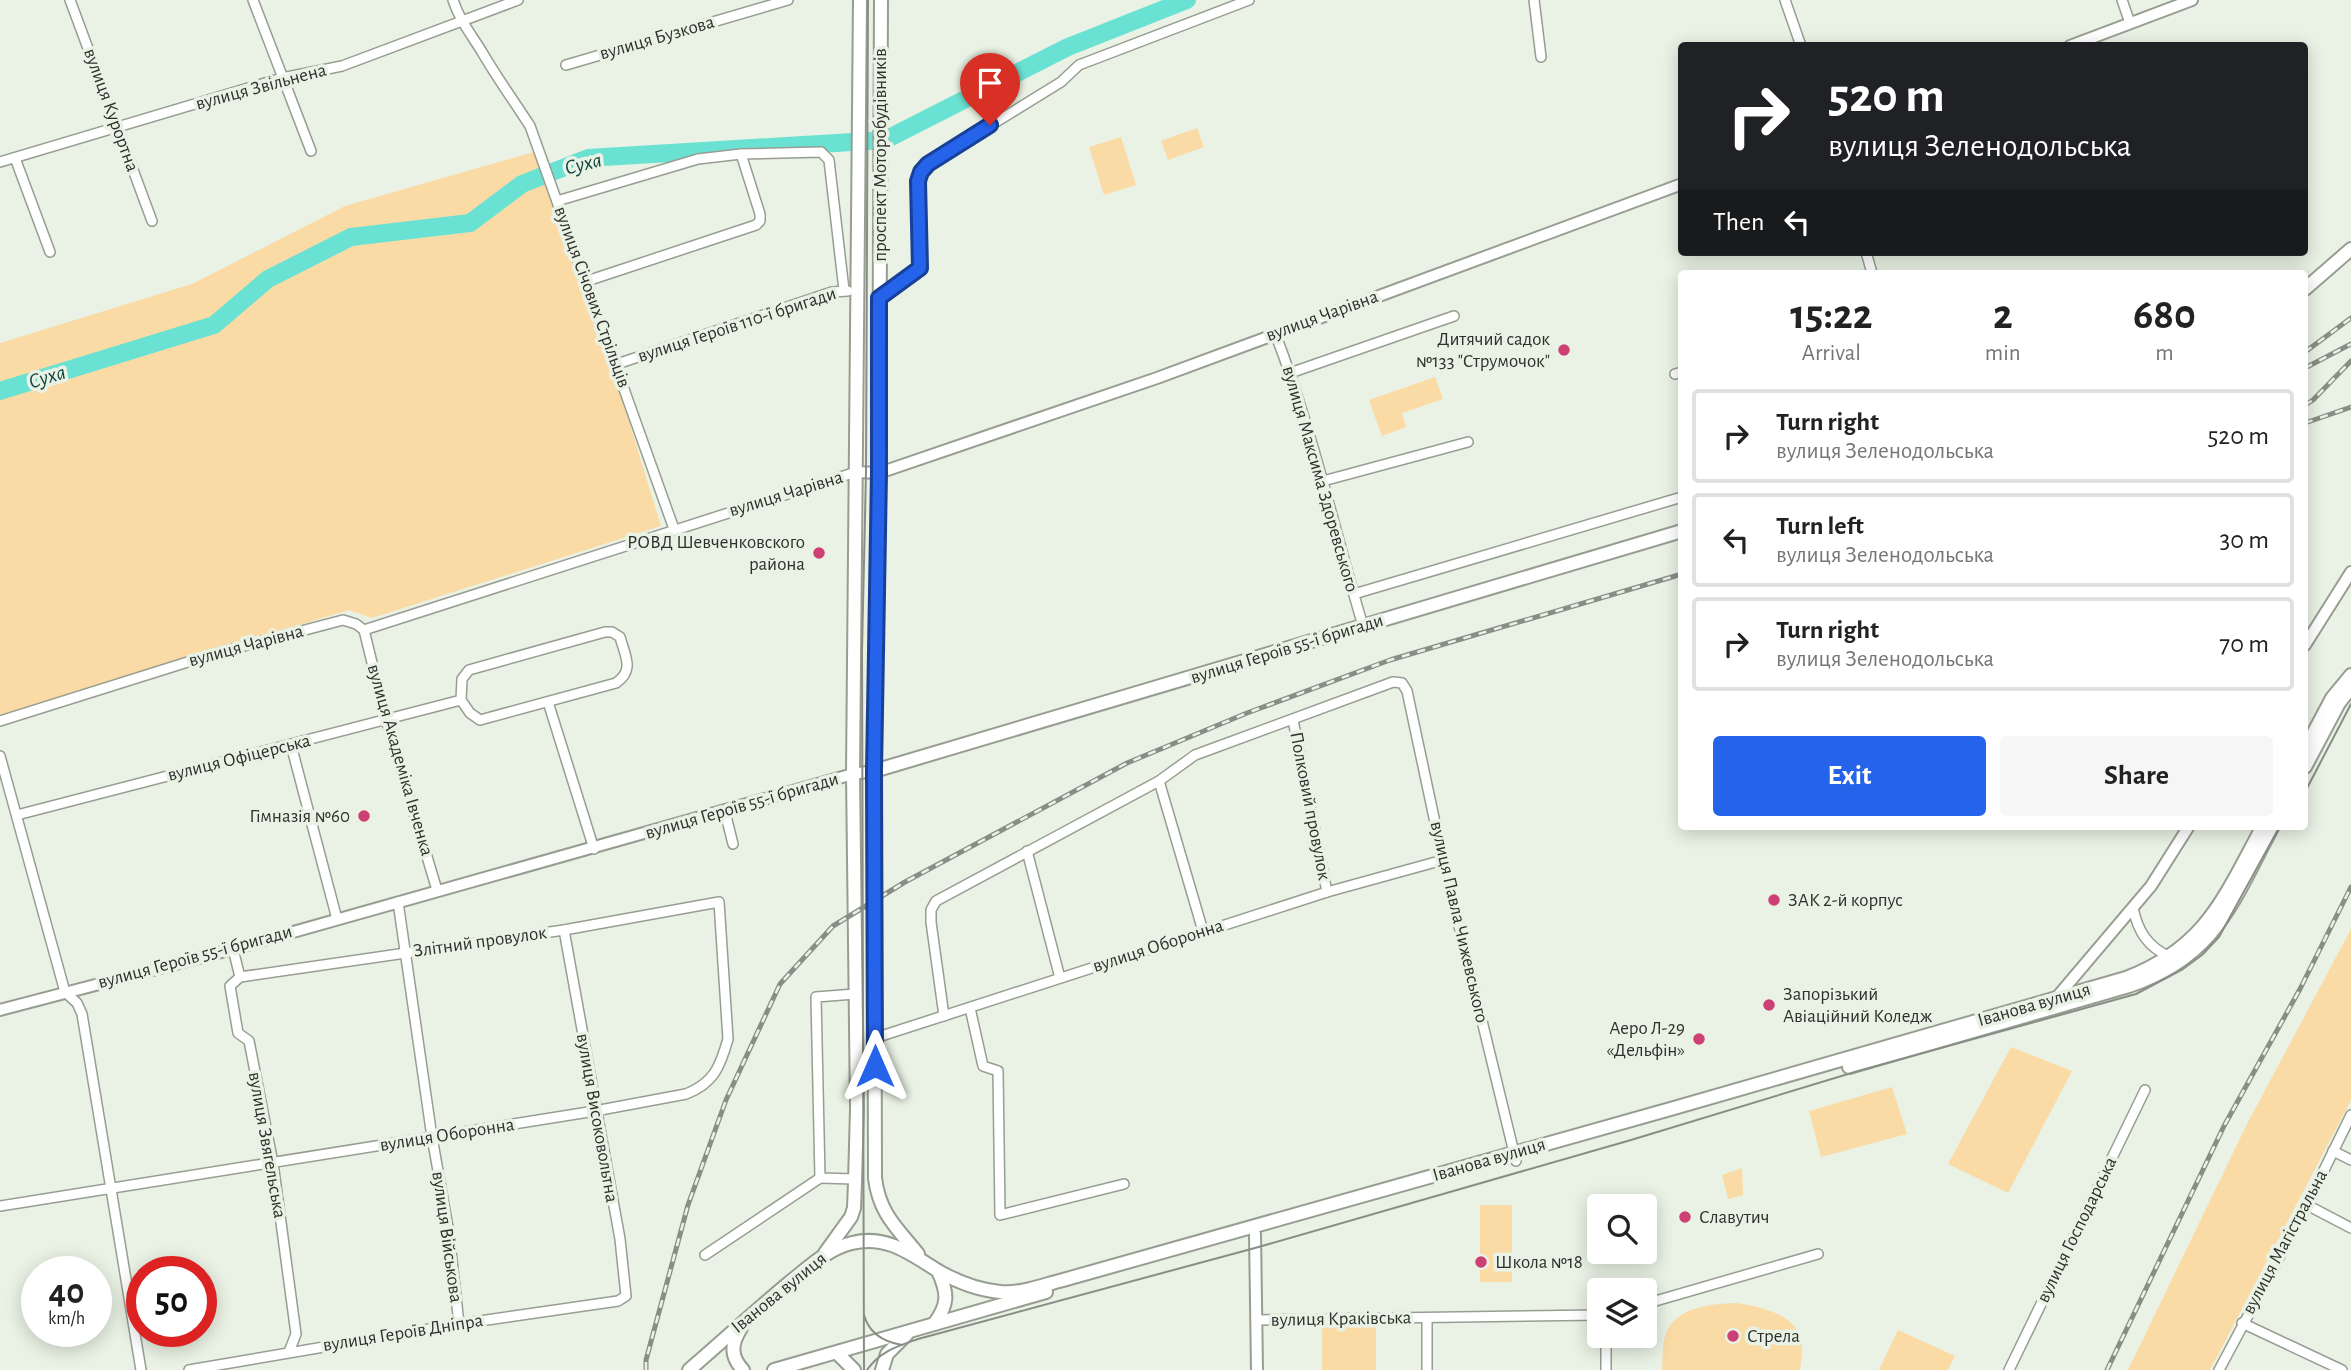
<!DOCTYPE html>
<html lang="en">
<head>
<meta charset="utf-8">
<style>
	body { margin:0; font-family:"Alegreya Sans",sans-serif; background:#f6f6f6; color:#222; height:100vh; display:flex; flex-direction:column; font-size:26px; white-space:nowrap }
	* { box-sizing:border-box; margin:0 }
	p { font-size:23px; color:#767676 }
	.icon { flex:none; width:38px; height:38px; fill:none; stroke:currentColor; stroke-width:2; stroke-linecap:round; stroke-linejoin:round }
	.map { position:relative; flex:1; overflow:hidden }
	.panel { position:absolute; left:1678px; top:270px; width:630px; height:560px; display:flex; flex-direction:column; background:#fff; border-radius:7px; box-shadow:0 4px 18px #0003 }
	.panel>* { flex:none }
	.banner { position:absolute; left:1678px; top:42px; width:630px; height:214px; border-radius:7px; box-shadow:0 4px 18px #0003; background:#202124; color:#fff; overflow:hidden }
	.fabs { position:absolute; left:1587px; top:1194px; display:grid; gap:14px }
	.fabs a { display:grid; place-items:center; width:70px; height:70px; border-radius:7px; background:#fff; box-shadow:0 4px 18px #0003; font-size:35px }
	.speed { position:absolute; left:21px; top:1256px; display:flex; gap:14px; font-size:35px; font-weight:700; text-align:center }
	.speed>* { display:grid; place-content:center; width:91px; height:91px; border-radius:50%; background:#fff; box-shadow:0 4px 18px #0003; line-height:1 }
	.speed small { font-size:18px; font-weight:400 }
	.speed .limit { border:10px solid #d22; background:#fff; color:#111 }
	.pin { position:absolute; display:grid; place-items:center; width:60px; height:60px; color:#fff; margin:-72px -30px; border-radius:50% 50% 50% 0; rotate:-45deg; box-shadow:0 0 7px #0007 }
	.pin .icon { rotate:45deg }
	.me { position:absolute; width:77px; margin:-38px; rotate:0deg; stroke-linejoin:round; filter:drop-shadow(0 0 5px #0008) }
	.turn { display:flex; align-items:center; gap:24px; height:147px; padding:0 35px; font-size:32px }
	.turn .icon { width:91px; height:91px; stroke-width:2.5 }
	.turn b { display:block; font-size:49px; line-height:60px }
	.then { display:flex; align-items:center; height:66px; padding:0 35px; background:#0003; gap:14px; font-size:26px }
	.eta { display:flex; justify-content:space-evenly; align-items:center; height:119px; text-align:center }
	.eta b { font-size:42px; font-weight:700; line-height:49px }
	.cta { display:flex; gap:14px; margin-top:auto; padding:14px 35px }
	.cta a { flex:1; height:80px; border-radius:7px; background:#2563eb; color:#fff; font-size:28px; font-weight:700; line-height:80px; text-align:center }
	.cta a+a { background:#f6f6f6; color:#222 }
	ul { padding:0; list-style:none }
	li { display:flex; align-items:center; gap:21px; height:94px; margin:0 14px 10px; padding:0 21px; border:4px solid #e0e0e0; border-radius:7px }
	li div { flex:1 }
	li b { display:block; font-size:26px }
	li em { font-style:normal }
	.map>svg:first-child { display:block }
	.green { fill:#fbdba5 }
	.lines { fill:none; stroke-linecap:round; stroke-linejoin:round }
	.river { stroke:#6ae2d3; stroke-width:18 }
	.minor-casing { stroke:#979e91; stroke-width:12 }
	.tertiary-casing { stroke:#979e91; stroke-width:14 }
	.secondary-casing { stroke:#979e91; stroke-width:16 }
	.minor { stroke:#fff; stroke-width:9 }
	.tertiary { stroke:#fff; stroke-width:10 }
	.secondary { stroke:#fff; stroke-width:12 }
	.tram { stroke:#888e85; stroke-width:2 }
	.rail-casing { stroke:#888e85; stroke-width:5 }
	.rail { stroke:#e9f2e4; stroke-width:2.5; stroke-dasharray:8; stroke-linecap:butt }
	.route-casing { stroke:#184099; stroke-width:18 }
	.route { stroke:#2563eb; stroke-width:12 }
	.poi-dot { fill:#cc4073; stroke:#e9f2e4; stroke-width:2.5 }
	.labels { text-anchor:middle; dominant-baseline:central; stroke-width:7; stroke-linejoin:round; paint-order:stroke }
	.street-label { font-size:19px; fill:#2e312c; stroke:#e9f2e4 }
	.poi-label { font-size:19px; fill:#2e312c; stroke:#e9f2e4; text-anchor:start }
	.water-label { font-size:21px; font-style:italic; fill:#104741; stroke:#e9f2e4 }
</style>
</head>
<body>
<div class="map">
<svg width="2351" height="1370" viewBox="0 0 2351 1370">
	<rect width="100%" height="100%" fill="#e9f2e4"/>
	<g class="green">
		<path d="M 1197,128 L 1204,147 L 1168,160 L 1161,141 Z"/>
		<path d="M 1121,137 L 1136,185 L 1104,195 L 1089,147 Z"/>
		<path d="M 534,152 L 612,366 L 661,526 L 372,618 L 349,610 L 0,715 L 0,343 L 192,284 L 345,206 Z"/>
		<path d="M 1435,377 L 1443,399 L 1402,413 L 1406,427 L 1382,436 L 1369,400 Z"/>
		<path d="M 2351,929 L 2351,1100 L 2210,1370 L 2128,1370 L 2247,1124 Z"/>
		<path d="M 2011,1047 L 2072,1071 L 2008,1193 L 1948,1164 Z"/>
		<path d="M 1892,1087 L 1907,1134 L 1821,1157 L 1809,1111 Z"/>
		<path d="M 1742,1168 L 1743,1195 L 1728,1199 L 1722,1175 Z"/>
		<rect x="1480" y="1205" width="32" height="77"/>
		<path d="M 1736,1303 C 1757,1306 1792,1313 1800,1336 C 1804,1346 1801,1359 1800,1370 L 1662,1370 C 1663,1359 1662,1347 1665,1336 C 1674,1307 1710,1304 1736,1303 Z"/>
		<rect x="1322" y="1327" width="54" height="43"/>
		<path d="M 1898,1330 L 1955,1356 L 1948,1370 L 1879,1370 Z"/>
	</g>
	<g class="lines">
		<path class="river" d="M 0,391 L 214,325 L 268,279 L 351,237 L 470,223 L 522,184 L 588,158 L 885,140 L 1068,47 L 1187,0"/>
		<defs>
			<g id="minor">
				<path d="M 70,0 L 152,221"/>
				<path d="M 253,0 L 311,151"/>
				<path d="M 453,0 C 460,21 471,34 482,52 C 497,78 514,101 530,126 L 674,529"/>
				<path d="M 1534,0 L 1541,57"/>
				<path d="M 1785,0 L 1801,46"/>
				<path d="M 2122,0 L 2130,23"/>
				<path d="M 566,65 L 788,0"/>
				<path d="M 15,158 L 50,252"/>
				<path d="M 0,162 L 282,78 L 342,66 L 518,0"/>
				<path d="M 557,201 L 698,159 L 741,154 L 821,152 L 829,160 L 844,290"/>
				<path d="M 1866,252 L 1872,273"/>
				<path d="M 587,281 L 756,225 L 760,221 L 760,214 L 741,154"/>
				<path d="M 879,298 L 920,268 L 918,182 L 921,172 L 928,164 L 1061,82 L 1079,65 L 1249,0"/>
				<path d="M 1275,333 C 1312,429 1334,528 1363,626"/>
				<path d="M 617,364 L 832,292 L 848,291"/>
				<path d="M 1290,373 L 1454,316"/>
				<path d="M 1675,374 L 1682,372"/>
				<path d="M 1323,481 L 1468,442"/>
				<path d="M 1354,594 L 1682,497"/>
				<path d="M 364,630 L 856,472"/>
				<path d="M 364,630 L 386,720 L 437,890"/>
				<path d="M 548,702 L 594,849"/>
				<path d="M 1293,720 L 1327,892"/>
				<path d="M 0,721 L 210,655 L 343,620 L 356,624 L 364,630"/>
				<path d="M 291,745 L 337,919"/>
				<path d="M 0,756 L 65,992 L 77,1003 L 82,1014 L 141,1370"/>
				<path d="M 1159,781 L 1203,931"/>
				<path d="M 725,812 L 733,844"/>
				<path d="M 17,815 L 461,700 L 470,713 L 480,720 L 616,683 C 635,670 625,656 620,637 L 612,632 L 605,632 L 469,670 L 462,679 L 461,700"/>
				<path d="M 1027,851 L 1060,978"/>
				<path d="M 398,902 L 432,1137 L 449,1233 L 459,1324"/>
				<path d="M 2133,908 C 2138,932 2148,947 2170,957"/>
				<path d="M 233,949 L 240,977 L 230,986 L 238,1033 L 249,1041 L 273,1163 L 296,1334 L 289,1352"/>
				<path d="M 855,994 L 816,997 L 820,1178 L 855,1179"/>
				<path d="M 970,1008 L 983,1066 L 998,1071 L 1000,1215 L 1124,1184"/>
				<path d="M 944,1016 L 931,922 L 931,910 L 936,901 L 1159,781 L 1195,755 L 1393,682 L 1402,683 L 1407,691 L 1443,860 L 1516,1161"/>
				<path d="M 875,1038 L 1327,892 L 1443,860"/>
				<path d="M 2333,1151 L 2351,1160"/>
				<path d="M 2307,1205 L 2351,1228"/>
				<path d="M 0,1206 L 595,1111 L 686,1094 C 714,1083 720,1067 728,1039 L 719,902 L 564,930 L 240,977"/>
				<path d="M 705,1255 L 820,1178"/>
				<path d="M 1645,1304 L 1818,1254"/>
				<path d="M 1256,1320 L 1600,1315"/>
				<path d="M 2242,1323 L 2342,1370"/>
				<path d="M 189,1370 L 459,1324 L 618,1301 L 626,1296 L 620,1239 L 564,930"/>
				<path d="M 1427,1370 L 1427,1318"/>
				<path d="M 1606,1370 L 1606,1335"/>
				<path d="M 2009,1370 L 2145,1090"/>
				<path d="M 2219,1370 L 2307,1205 L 2351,1115"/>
			</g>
			<g id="tertiary">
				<path d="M 2070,46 L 2192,0"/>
				<path d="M 856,472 L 879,473 L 1157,378 L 1682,184"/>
				<path d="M 2305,645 L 2351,572"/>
				<path d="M 2057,997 L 2151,886 L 2189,826"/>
				<path d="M 0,1010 L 233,949 L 853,774 L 874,771"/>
				<path d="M 1255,1234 L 1257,1370"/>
			</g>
			<g id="secondary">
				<path d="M 881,0 L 879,473 L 874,771 L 875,1178 C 879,1213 897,1228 918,1254"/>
				<path d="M 2305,289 L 2351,249"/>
				<path d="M 2305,749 L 2332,698 L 2351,675"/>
				<path d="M 2305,767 L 2339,703 L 2351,688"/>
				<path d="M 874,771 L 1682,531"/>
				<path d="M 1849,1067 L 2129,986 C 2217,956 2232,902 2273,826"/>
				<path d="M 825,1253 L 851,1217 L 854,1208 L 855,1182 L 857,1109 L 853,774 L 860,0"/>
				<path d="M 934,1324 C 949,1304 948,1293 938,1271"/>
				<path d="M 741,1328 C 731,1344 730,1356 743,1370"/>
				<path d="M 837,1353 L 854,1370"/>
				<path d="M 689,1370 C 723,1341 755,1311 790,1282 C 809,1267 827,1249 852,1243 C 887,1234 912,1255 940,1272 C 958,1282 979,1290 1000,1292 C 1021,1294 1043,1285 1063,1280 L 1674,1108 L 2126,978 C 2207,947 2224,897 2263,826"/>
				<path d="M 774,1370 L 1046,1292"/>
				<path d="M 882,1370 L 887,1354 L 907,1334"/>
			</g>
		</defs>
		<use href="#minor" class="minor-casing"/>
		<use href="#tertiary" class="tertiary-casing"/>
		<use href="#secondary" class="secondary-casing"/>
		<use href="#minor" class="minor"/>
		<use href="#tertiary" class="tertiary"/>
		<use href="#secondary" class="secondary"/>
		<g class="tram">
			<path d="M 2305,792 L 2351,704"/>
			<path d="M 864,1315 C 869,1333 884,1342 902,1345"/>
			<path d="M 864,1370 L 862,651 L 866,472 L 868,0"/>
			<path d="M 867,1370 C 880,1351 898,1346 918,1339 L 1255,1248 L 1631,1140 L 1858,1071 L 2136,994 L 2183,969 L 2202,955 L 2219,937 L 2280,826"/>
		</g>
		<defs>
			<g id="rail">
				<path d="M 2305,352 L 2351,318"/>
				<path d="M 2305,368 L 2351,344"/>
				<path d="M 2305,405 L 2313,400 L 2351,361"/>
				<path d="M 2305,423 L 2351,407"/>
				<path d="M 646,1370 L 646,1360 L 688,1205 L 726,1100 L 780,984 L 833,926 L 905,882 L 1127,763 L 1247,713 L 1390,660 L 1682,574"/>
				<path d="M 2107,1370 L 2224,1126 L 2300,989 L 2351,887"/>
			</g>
		</defs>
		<use href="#rail" class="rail-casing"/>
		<use href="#rail" class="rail"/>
	</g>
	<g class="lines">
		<defs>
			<path id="route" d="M 875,1066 L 874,771 L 879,473 L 879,298 L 920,268 L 918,181 L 921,172 L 928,164 L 990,125"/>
		</defs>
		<use href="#route" class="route-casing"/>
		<use href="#route" class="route"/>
	</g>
	<g class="poi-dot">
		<circle cx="1564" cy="350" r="7"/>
		<circle cx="819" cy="553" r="7"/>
		<circle cx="364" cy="816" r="7"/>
		<circle cx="1774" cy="900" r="7"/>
		<circle cx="1769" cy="1005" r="7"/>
		<circle cx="1699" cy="1039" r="7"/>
		<circle cx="1685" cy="1217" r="7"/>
		<circle cx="1481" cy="1262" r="7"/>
		<circle cx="1733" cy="1336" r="7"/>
	</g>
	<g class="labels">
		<g class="street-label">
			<text transform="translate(657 38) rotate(-16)">вулиця Бузкова</text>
			<text transform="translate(261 87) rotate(-15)">вулиця Звільнена</text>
			<text transform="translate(111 110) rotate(70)">вулиця Курортна</text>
			<text transform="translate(880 155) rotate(-90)">проспект Моторобудівників</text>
			<text transform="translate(592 297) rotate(70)">вулиця Січових Стрільців</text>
			<text transform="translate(1322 316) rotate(-20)">вулиця Чарівна</text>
			<text transform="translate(737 325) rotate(-18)">вулиця Героїв 110-ї бригади</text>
			<text transform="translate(1320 479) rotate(74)">вулиця Максима Здоревського</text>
			<text transform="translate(786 494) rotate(-17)">вулиця Чарівна</text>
			<text transform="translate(246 646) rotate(-15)">вулиця Чарівна</text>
			<text transform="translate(1287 649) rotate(-17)">вулиця Героїв 55-ї бригади</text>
			<text transform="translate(239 758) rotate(-14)">вулиця Офіцерська</text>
			<text transform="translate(400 760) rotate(74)">вулиця Академіка Івченка</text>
			<text transform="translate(742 806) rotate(-16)">вулиця Героїв 55-ї бригади</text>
			<text transform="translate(1310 806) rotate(79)">Полковий провулок</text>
			<text transform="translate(1459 922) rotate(77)">вулиця Павла Чижевського</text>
			<text transform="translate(480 942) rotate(-8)">Злітний провулок</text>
			<text transform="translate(1158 946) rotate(-18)">вулиця Оборонна</text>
			<text transform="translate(195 957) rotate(-15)">вулиця Героїв 55-ї бригади</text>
			<text transform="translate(2034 1005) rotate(-16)">Іванова вулиця</text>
			<text transform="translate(597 1118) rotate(80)">вулиця Високовольтна</text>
			<text transform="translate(447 1135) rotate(-9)">вулиця Оборонна</text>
			<text transform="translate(267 1145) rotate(80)">вулиця Звягельська</text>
			<text transform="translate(1489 1160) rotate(-16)">Іванова вулиця</text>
			<text transform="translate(2077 1230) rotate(-64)">вулиця Господарська</text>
			<text transform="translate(447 1237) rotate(82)">вулиця Військова</text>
			<text transform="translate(2285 1242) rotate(-62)">вулиця Магістральна</text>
			<text transform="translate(779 1293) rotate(-39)">Іванова вулиця</text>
			<text transform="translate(1341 1319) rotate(-1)">вулиця Краківська</text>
			<text transform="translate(403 1333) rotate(-9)">вулиця Героїв Дніпра</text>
		</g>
		<g class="poi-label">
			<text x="1550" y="339" text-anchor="end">Дитячий садок<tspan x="1550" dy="22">№133 "Струмочок"</tspan></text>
			<text x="805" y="542" text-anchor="end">РОВД Шевченковского<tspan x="805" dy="22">района</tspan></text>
			<text x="350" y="816" text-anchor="end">Гімназія №60</text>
			<text x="1788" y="900">ЗАК 2-й корпус</text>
			<text x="1783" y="994">Запорізький<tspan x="1783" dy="22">Авіаційний Коледж</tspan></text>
			<text x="1685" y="1028" text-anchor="end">Аеро Л-29<tspan x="1685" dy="22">«Дельфін»</tspan></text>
			<text x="1699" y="1217">Славутич</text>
			<text x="1495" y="1262">Школа №18</text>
			<text x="1747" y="1336">Стрела</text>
		</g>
		<g class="water-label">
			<text transform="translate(583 164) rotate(-14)">Суха</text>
			<text transform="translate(47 377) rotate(-17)">Суха</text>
		</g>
	</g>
</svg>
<div class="fabs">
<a><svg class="icon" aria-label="search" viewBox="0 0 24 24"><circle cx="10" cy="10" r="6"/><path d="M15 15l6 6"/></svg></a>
<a><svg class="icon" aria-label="layers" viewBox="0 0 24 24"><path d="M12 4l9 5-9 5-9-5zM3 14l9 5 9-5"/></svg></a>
</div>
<div class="speed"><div>40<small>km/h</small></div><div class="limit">50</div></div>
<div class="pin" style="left:990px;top:125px;background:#d93025"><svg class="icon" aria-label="arrive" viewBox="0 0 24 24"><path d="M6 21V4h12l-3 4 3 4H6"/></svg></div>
<svg class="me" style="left:875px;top:1066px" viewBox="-20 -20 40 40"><path d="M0-17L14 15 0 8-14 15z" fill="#2563eb" stroke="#fff" stroke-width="4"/></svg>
<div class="banner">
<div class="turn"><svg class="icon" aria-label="right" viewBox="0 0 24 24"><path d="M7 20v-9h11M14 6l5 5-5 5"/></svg><div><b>520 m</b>вулиця Зеленодольська</div></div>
<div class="then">Then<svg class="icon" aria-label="left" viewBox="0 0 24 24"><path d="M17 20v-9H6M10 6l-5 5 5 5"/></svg></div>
</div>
<section class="panel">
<div class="eta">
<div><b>15:22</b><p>Arrival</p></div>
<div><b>2</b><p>min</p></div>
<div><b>680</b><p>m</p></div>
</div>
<ul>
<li><svg class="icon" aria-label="right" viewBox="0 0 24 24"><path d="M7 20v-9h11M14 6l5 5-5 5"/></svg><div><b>Turn right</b><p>вулиця Зеленодольська</p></div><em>520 m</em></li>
<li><svg class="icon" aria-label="left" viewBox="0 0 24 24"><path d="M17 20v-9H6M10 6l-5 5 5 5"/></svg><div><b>Turn left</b><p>вулиця Зеленодольська</p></div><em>30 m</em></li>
<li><svg class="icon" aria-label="right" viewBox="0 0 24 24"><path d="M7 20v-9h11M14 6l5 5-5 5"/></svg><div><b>Turn right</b><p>вулиця Зеленодольська</p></div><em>70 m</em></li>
</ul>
<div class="cta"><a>Exit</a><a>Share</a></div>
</section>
</div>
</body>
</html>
